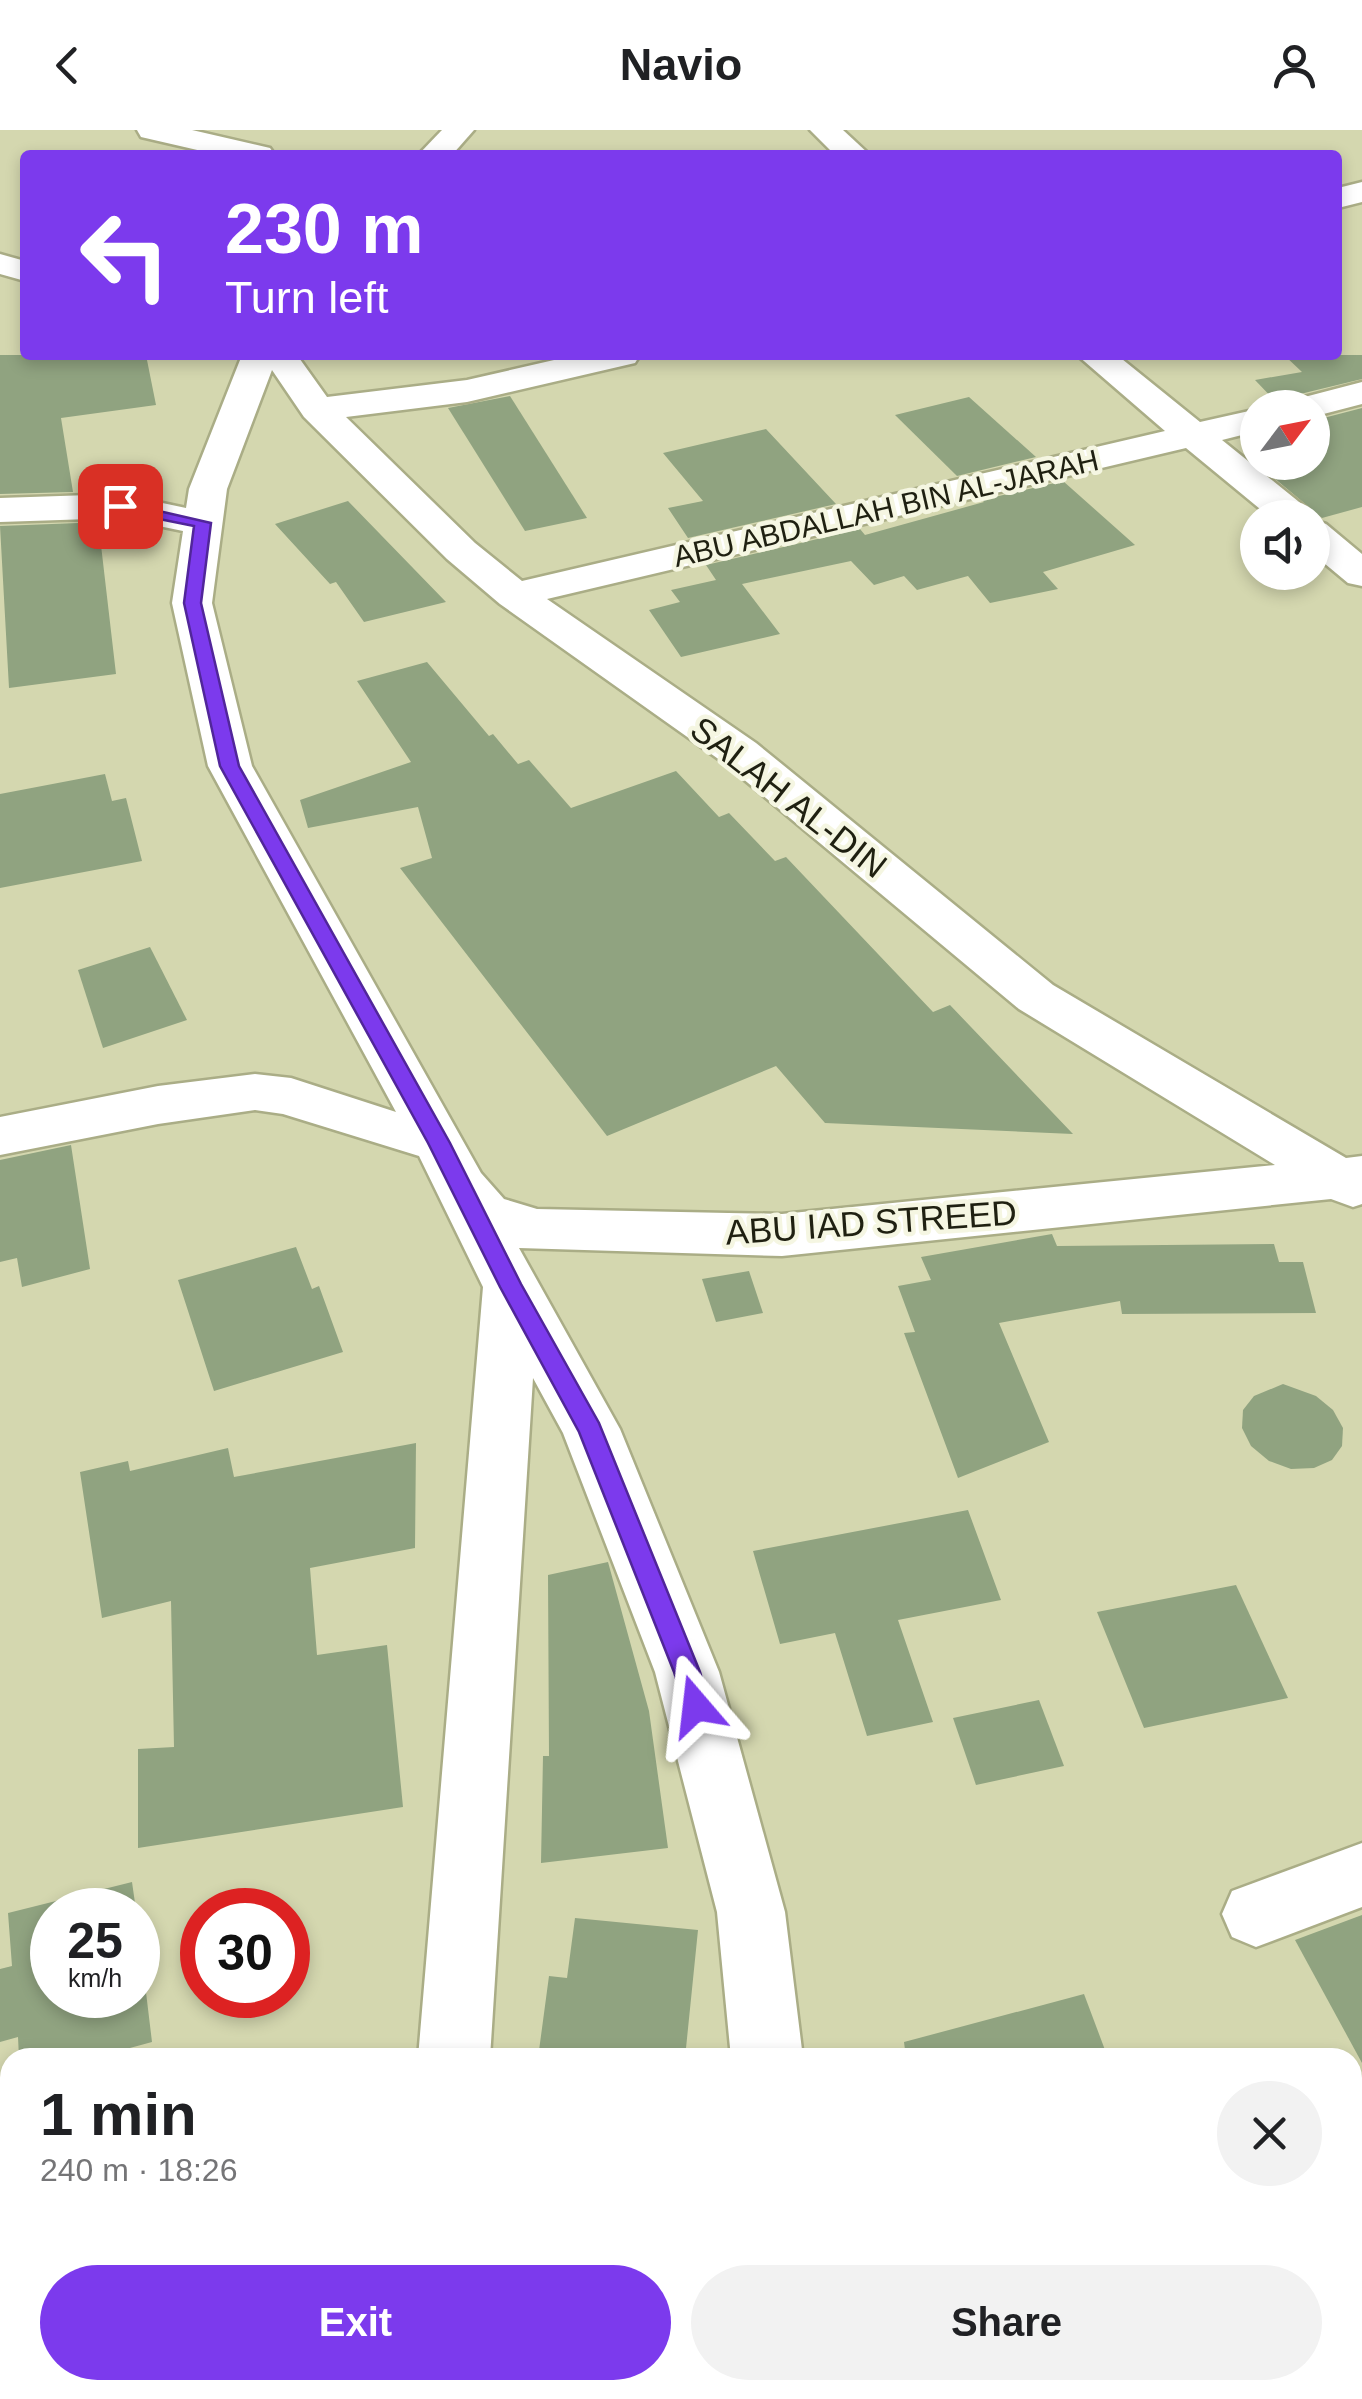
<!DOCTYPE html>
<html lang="en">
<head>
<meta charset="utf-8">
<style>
	body { margin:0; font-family:Helvetica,sans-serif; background:#f2f2f2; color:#202124; height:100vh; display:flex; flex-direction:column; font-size:38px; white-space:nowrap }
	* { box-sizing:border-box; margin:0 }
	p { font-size:32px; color:#757577 }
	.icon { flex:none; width:55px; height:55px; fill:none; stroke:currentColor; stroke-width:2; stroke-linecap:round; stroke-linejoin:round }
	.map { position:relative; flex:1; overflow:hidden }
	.details { position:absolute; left:0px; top:1918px; width:1362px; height:352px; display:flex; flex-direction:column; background:#fff; border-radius:30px 30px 0 0; box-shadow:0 5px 15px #0003 }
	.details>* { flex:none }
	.banner { position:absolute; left:20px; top:20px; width:1322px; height:210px; border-radius:10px; box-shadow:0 5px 15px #0003; background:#7c3aed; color:#fff; overflow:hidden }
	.needle { width:65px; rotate:58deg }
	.tools { position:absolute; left:1240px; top:260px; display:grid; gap:20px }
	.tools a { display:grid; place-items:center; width:90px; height:90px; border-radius:50%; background:#fff; box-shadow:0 5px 15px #0003; font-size:50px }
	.speed { position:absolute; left:30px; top:1758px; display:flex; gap:20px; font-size:50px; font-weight:700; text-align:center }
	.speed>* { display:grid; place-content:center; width:130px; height:130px; border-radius:50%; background:#fff; box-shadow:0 5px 15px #0003; line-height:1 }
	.speed small { font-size:25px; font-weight:400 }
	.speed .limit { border:15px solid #d22; background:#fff; color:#111 }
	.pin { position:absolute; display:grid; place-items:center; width:85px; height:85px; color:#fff; margin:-42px; border-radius:20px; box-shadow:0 5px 15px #0006 }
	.me { position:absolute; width:110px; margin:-55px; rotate:343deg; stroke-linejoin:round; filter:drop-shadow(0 0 8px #0008) }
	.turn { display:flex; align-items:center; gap:35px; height:210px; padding:0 40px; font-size:45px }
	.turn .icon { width:130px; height:130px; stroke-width:2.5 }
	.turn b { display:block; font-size:70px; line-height:85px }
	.round { display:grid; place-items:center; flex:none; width:105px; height:105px; border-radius:52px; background:#f2f2f2 }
	.headline { display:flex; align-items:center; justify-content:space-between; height:170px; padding:0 40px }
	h1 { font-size:60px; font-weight:600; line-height:75px }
	.action { display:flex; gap:20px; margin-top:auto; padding:20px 40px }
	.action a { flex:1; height:115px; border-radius:60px; background:#7c3aed; color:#fff; font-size:40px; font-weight:600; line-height:115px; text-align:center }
	.action a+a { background:#f2f2f2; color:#202124 }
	header { display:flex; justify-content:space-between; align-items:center; height:130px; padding:0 40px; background:#fff; font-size:45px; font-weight:600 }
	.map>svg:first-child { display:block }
	.building { fill:#90a380 }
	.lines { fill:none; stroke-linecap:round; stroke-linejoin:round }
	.minor-casing { stroke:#aaad86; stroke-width:5 }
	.minor { fill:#fff; fill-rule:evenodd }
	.route { fill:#7c3aed; stroke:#51269a; stroke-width:2.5 }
	.labels { text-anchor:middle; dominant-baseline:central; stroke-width:9; stroke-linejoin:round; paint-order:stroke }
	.far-street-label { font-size:30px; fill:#1f2011; stroke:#f5f6e2 }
	.street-label { font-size:35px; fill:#1f2011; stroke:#f5f6e2 }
</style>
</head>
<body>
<header><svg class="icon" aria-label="back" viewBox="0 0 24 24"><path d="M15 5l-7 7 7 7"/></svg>Navio<svg class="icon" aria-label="person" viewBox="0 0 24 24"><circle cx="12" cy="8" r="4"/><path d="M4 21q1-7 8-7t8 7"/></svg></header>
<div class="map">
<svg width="1362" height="2269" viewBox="0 0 1362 2269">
	<rect width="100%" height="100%" fill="#d4d7af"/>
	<g class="building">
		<path d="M 0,225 L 146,225 L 156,275 L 61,288 L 73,362 L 0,364 Z"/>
		<path d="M 1284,225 L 1362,225 L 1362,249 L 1292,266 L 1282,278 L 1255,250 L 1302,242 Z"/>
		<path d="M 510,266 L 587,388 L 525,401 L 448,278 Z"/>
		<path d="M 969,267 L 1036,327 L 957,346 L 895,285 Z"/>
		<path d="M 1362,278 L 1362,377 L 1322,388 L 1249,327 L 1258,324 L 1258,332 L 1312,332 L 1312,291 Z"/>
		<path d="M 766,299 L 836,374 L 688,408 L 668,378 L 703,371 L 663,323 Z"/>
		<path d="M 1063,351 L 1135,415 L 1043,442 L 1058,459 L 990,473 L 968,446 L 917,460 L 904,446 L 874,455 L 851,431 L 742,454 L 780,504 L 681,527 L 649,480 L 680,472 L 671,460 L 716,450 L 706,435 L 860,399 L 865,405 L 984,372 L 982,370 Z"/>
		<path d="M 348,371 L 446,472 L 364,492 L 336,452 L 330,454 L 275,394 Z"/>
		<path d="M 78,393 L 79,401 L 99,398 L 116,544 L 9,558 L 0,396 Z"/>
		<path d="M 427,532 L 489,606 L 493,604 L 518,634 L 529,630 L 571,678 L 676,641 L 719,687 L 729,683 L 775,731 L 786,727 L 933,882 L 950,875 L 1073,1004 L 825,993 L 776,936 L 607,1006 L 400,738 L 432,728 L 418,677 L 308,698 L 300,670 L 411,632 L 357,551 Z"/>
		<path d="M 105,644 L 112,671 L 126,668 L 142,731 L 0,758 L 0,664 Z"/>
		<path d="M 150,817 L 187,890 L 103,918 L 78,840 Z"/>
		<path d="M 71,1015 L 90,1139 L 22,1157 L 17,1128 L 0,1132 L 0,1030 Z"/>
		<path d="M 1052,1104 L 1057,1116 L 1274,1114 L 1279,1132 L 1303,1132 L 1316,1183 L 1122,1184 L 1120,1171 L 999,1193 L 1049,1312 L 958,1348 L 904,1203 L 915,1202 L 898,1156 L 931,1150 L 921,1127 Z"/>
		<path d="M 296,1117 L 312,1159 L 319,1156 L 343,1222 L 214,1261 L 178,1150 Z"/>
		<path d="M 749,1141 L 763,1183 L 716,1192 L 702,1149 Z"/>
		<path d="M 1283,1254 L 1316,1266 L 1333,1280 L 1343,1298 L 1342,1316 L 1332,1330 L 1314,1338 L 1291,1339 L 1269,1331 L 1251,1316 L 1242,1298 L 1243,1280 L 1254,1266 Z"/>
		<path d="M 416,1313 L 415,1418 L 310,1438 L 317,1525 L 387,1515 L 403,1677 L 138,1718 L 138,1619 L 174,1617 L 171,1471 L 102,1488 L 80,1342 L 128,1331 L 130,1341 L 228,1318 L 234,1347 Z"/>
		<path d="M 968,1380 L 1001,1470 L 898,1490 L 933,1592 L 867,1606 L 835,1503 L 780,1514 L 753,1421 Z"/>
		<path d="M 608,1432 L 649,1581 L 668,1718 L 541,1733 L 543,1626 L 549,1626 L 548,1445 Z"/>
		<path d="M 1236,1455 L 1288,1568 L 1144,1598 L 1097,1482 Z"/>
		<path d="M 1039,1570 L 1064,1636 L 976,1655 L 953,1588 Z"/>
		<path d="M 132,1752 L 136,1780 L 52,1780 L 52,1865 L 138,1865 L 138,1796 L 152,1912 L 93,1928 L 19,1928 L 18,1907 L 0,1912 L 0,1839 L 12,1836 L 8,1783 Z"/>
		<path d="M 1362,1785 L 1362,1933 L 1295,1810 Z"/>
		<path d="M 575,1788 L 698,1800 L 685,1928 L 538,1928 L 549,1846 L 567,1848 Z"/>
		<path d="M 1084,1864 L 1108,1928 L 906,1928 L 904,1912 Z"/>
	</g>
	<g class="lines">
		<defs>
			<g id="minor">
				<path d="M 137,0 L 192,0 L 270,18 L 275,25 L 219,25 L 141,7 Z"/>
				<path d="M 442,0 L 474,0 L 452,25 L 418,25 Z"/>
				<path d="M 810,0 L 843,0 L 870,25 L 835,25 Z"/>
				<path d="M 1362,52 L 1362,72 L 1338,78 L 1338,58 Z"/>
				<path d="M 0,124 L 25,131 L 25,151 L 0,144 Z"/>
				<path d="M 242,225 L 297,225 L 327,267 L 467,250 L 576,225 L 640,225 L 635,233 L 467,272 L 346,287 L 475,413 L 522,451 L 1165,301 L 1077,225 L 1117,225 L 1200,292 L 1258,279 L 1258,301 L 1222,310 L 1309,380 L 1315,388 L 1313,390 L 1326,394 L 1362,424 L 1362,456 L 1348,453 L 1312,423 L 1312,388 L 1271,388 L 1186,318 L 547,469 L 756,613 L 1053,855 L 1346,1028 L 1362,1026 L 1362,1074 L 1353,1077 L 1331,1069 L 782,1126 L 519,1118 L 620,1299 L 719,1542 L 785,1782 L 803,1928 L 731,1928 L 717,1782 L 655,1542 L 563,1303 L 533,1248 L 490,1928 L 418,1928 L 483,1157 L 419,1026 L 283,984 L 255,980 L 158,994 L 0,1025 L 0,987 L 158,956 L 255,944 L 291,948 L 396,982 L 208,636 L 172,473 L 183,401 L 120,388 L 0,392 L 0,368 L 120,364 L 186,378 L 189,359 ZM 272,240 L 304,287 L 447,429 L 500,474 L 724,633 L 1019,879 L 1275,1035 L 782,1084 L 537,1079 L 504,1069 L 481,1043 L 252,636 L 212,473 L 227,359 Z"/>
				<path d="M 1362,252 L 1362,274 L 1312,287 L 1312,278 L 1288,278 L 1293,270 Z"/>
				<path d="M 1362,1713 L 1362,1777 L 1256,1817 L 1232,1807 L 1222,1784 L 1232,1761 Z"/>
				<path d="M 0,2133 L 10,2134 L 10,2212 L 0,2211 Z"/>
				<path d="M 194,2260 L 282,2260 L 286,2269 L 198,2269 Z"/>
				<path d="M 390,2260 L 470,2260 L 469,2269 L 389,2269 Z"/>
				<path d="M 759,2260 L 839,2260 L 840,2269 L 760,2269 Z"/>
			</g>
		</defs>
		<use href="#minor" class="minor-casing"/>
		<use href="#minor" class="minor"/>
	</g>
	<path class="route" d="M 120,372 L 211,393 L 201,473 L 239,636 L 450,1013 L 521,1154 L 599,1293 L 700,1542 L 710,1576 L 706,1585 L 696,1588 L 687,1585 L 674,1542 L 579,1302 L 500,1157 L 428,1013 L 220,636 L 184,473 L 194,396 L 114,380 L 112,376 Z"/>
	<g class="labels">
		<g class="far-street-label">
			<text transform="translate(886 378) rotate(-13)">ABU ABDALLAH BIN AL-JARAH</text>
		</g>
		<g class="street-label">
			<text transform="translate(789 667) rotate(38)">SALAH AL-DIN</text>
			<text transform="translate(871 1092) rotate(-4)">ABU IAD STREED</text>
		</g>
	</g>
</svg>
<div class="tools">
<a><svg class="needle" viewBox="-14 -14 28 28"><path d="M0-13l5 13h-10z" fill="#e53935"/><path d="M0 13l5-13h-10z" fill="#757577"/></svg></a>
<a><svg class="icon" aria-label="sound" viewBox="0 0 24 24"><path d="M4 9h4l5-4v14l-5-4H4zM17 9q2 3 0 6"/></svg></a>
</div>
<div class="speed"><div>25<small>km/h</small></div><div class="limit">30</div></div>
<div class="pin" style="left:120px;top:376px;background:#d93025"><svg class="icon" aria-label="arrive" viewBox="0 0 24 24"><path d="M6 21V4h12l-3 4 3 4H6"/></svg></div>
<svg class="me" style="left:696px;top:1576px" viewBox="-20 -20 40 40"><path d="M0-17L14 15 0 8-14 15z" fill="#7c3aed" stroke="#fff" stroke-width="4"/></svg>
<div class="banner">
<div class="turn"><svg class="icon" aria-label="left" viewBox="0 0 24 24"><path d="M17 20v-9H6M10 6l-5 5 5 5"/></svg><div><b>230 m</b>Turn left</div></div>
</div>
<section class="details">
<div class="headline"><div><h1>1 min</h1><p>240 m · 18:26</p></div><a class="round"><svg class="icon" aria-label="close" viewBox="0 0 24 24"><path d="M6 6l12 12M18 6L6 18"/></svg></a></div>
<div class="action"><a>Exit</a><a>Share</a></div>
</section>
</div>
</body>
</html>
